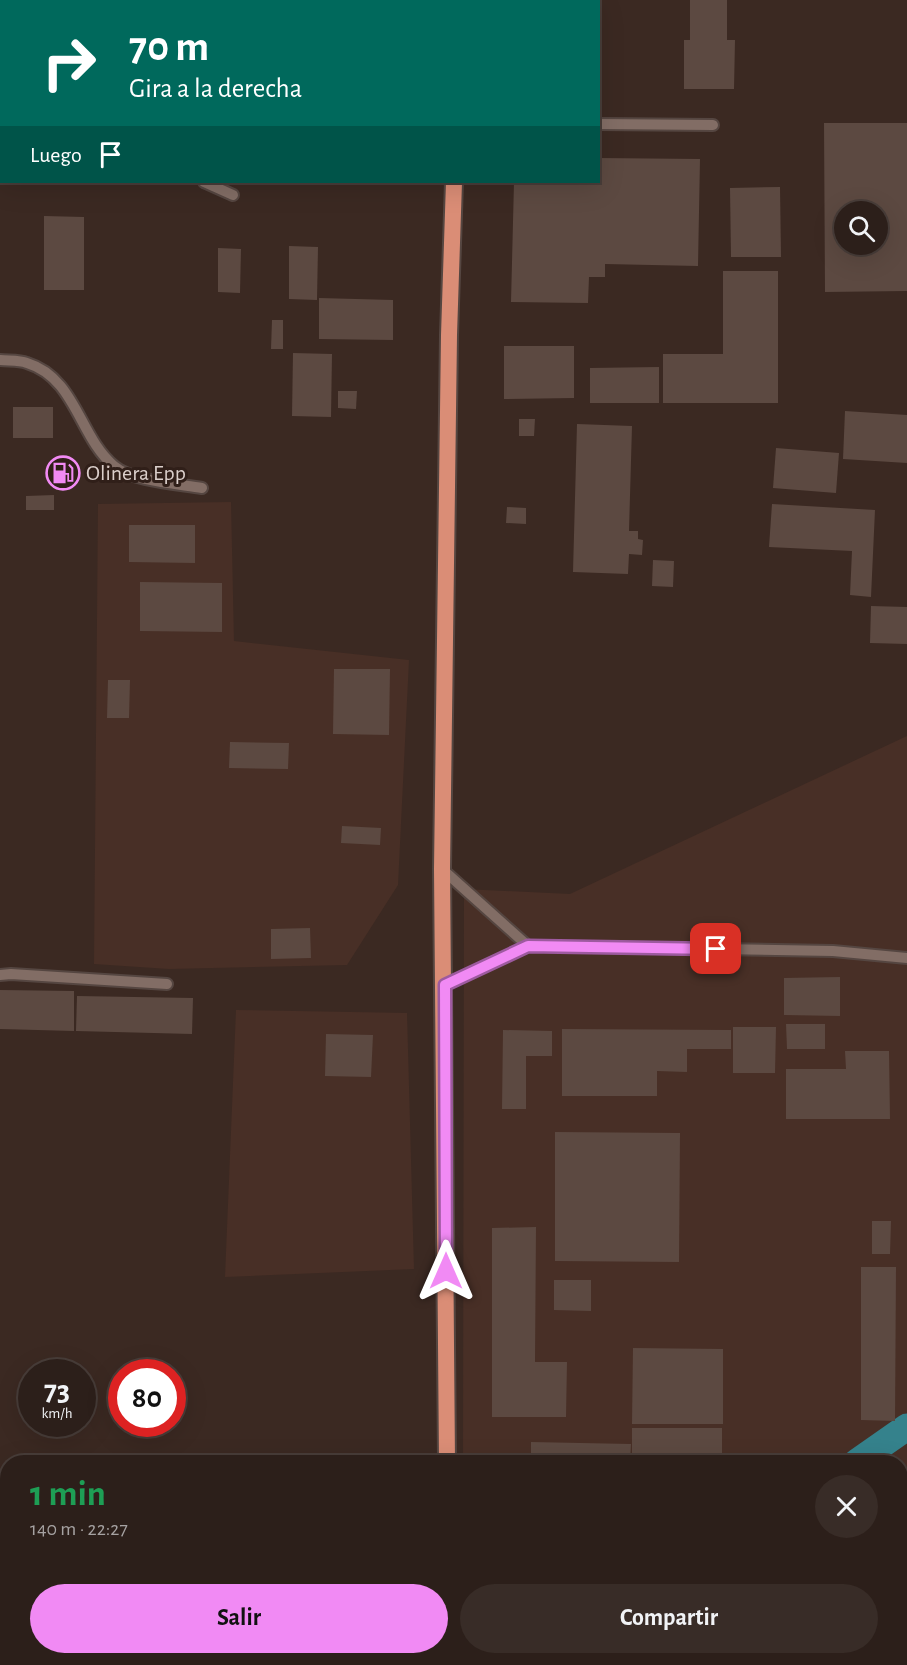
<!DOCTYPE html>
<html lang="es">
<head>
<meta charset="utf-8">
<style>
	body { margin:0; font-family:"Alegreya Sans",sans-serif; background:#382c27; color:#f1f3f6; height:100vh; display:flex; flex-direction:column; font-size:22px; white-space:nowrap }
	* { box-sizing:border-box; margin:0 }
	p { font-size:20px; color:#a6a2a2 }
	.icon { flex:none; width:33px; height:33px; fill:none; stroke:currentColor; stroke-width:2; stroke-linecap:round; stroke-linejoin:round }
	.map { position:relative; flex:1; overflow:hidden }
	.details { position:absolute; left:0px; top:1455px; width:908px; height:210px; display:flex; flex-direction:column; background:#2c1f1a; border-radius:24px 24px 0 0; box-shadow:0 6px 24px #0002,0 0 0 2px #483d39 }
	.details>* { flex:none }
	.guide { position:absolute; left:0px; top:0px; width:600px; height:183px; box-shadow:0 6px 24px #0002,0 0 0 2px #483d39; background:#00695c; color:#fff; overflow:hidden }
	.tools { position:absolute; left:834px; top:201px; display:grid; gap:12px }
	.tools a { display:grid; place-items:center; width:54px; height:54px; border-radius:50%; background:#2c1f1a; box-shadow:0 6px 24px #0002,0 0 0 2px #483d39; font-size:30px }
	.speed { position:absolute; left:18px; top:1359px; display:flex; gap:12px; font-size:30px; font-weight:700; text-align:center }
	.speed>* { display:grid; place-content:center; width:78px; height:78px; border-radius:50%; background:#2c1f1a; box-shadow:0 6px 24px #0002,0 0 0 2px #483d39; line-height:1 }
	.speed small { font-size:15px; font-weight:400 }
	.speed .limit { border:9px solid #d22; background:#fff; color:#111 }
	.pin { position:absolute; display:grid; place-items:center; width:51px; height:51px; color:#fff; margin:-26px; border-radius:12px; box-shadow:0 3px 9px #0006 }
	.me { position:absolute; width:66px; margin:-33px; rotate:0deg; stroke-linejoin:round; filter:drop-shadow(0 0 4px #0008) }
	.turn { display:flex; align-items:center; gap:21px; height:126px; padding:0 30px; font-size:27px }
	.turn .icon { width:78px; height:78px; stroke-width:2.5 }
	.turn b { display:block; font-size:42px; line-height:51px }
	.then { display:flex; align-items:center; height:57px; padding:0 30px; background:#0003; gap:12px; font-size:22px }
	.round { display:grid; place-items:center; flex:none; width:63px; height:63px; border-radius:32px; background:#382c27 }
	.head { display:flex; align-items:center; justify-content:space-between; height:102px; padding:0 30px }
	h1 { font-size:36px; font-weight:700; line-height:45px; color:#1e9e55 }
	.primary-button { display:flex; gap:12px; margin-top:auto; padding:12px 30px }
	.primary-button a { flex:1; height:69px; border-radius:36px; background:#f18af4; color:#111; font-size:24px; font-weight:700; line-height:69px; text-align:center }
	.primary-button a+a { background:#382c27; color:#f1f3f6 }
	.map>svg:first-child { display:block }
	.built { fill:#482f26 }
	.water { fill:#35828c }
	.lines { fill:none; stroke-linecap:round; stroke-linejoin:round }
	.canal { stroke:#35828c; stroke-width:27 }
	.building { fill:#5c4941; fill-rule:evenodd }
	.service-casing { stroke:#554641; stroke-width:14 }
	.trunk-casing { stroke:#554641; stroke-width:20 }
	.service { stroke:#826d65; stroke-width:10 }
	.trunk { stroke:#da8d76; stroke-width:16 }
	.route-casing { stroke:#9d5a9f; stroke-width:15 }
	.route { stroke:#f18af4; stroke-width:10 }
	.labels { text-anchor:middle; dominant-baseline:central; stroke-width:6; stroke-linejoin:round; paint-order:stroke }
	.poi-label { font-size:22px; fill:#dbcfcb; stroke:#301f19; text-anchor:start }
</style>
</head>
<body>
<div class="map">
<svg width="907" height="1665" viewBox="0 0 907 1665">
	<rect width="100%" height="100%" fill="#3b2922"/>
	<g class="built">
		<path d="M 231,502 L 234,641 L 409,660 L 398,885 L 347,965 L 169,969 L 94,964 L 98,504 Z"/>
		<path d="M 907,736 L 907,1665 L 462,1665 L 462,1658 L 900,1658 L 900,1462 L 463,1462 L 464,889 L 570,894 Z"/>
		<path d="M 236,1010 L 407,1013 L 414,1269 L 225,1277 Z"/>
	</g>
	<path class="water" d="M 7,1537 L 7,1618 L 0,1604 L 0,1560 Z"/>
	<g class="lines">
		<g class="canal">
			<path d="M 857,1462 L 907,1427"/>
			<path d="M 569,1665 L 579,1658"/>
		</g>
	</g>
	<g class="building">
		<path d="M 690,0 L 727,0 L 727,40 L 735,40 L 734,89 L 684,89 L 684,40 L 690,40 Z"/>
		<path d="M 824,123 L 907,123 L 907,291 L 825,292 ZM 844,212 L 878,212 L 878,244 L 844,244 Z"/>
		<path d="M 598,158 L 700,159 L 698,266 L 605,264 L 605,277 L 589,277 L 588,303 L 511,302 L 514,182 L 598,182 Z"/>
		<path d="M 780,187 L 781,257 L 731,257 L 730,188 Z"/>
		<path d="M 44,216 L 84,217 L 84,290 L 44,290 Z"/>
		<path d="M 289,246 L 318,247 L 317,300 L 289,299 Z"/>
		<path d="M 218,248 L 241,249 L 240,293 L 218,292 Z"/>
		<path d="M 723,271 L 778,271 L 778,403 L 663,403 L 663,354 L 723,354 Z"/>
		<path d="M 319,298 L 393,300 L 393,340 L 319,339 Z"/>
		<path d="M 272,320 L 283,320 L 283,349 L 271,349 Z"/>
		<path d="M 504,346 L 574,346 L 574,398 L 504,399 Z"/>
		<path d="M 293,353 L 332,354 L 331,417 L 292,416 Z"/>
		<path d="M 659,367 L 659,403 L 590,403 L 590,368 Z"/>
		<path d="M 338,391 L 357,391 L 356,409 L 338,408 Z"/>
		<rect x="13" y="407" width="40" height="31"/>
		<path d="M 845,411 L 907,415 L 907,463 L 843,459 Z"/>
		<path d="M 519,419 L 535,419 L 534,436 L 519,436 Z"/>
		<path d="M 577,424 L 632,426 L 629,531 L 638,531 L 638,539 L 643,540 L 642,555 L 629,554 L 628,574 L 573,572 Z"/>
		<path d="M 776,448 L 839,453 L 836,493 L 773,488 Z"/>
		<path d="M 54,495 L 54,510 L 26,510 L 26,496 Z"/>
		<path d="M 772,504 L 875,510 L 871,597 L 850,595 L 852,551 L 769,547 Z"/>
		<path d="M 507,507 L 526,508 L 526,524 L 506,523 Z"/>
		<path d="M 129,525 L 195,525 L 195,563 L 129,562 Z"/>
		<path d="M 653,560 L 674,561 L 673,587 L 652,586 Z"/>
		<path d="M 140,582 L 222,583 L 222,632 L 140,631 Z"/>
		<path d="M 871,606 L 907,607 L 907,644 L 870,643 Z"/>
		<path d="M 334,669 L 390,669 L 389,735 L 333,734 Z"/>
		<path d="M 108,680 L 130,680 L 129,718 L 107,718 Z"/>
		<path d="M 230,742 L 289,743 L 288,769 L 229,768 Z"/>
		<path d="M 342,826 L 381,828 L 380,845 L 341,843 Z"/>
		<path d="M 310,928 L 311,958 L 271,959 L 271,929 Z"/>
		<path d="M 840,977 L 840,1016 L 784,1015 L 784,978 Z"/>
		<path d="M 0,990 L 74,991 L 74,1031 L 0,1029 Z"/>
		<path d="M 77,996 L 193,998 L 192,1034 L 76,1031 Z"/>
		<path d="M 786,1024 L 825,1024 L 825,1049 L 787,1049 Z"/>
		<path d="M 733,1027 L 776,1027 L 775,1073 L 733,1073 Z"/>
		<path d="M 562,1029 L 731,1030 L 731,1049 L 687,1049 L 687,1072 L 657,1071 L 657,1096 L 562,1096 Z"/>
		<path d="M 503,1030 L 552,1031 L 552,1056 L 526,1056 L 526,1109 L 502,1109 Z"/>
		<path d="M 326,1034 L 373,1035 L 371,1077 L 325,1076 Z"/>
		<path d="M 845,1051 L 889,1051 L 890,1119 L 786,1119 L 786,1069 L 846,1069 Z"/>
		<path d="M 555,1132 L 680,1133 L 679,1262 L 555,1261 Z"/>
		<path d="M 872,1221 L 891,1221 L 890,1254 L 872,1254 Z"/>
		<path d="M 536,1227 L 535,1362 L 567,1362 L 566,1417 L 492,1417 L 492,1228 Z"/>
		<path d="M 861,1267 L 896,1267 L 895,1421 L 861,1420 Z"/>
		<path d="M 554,1280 L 591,1280 L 591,1311 L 554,1310 Z"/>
		<path d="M 633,1348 L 723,1349 L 723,1424 L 632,1424 Z"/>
		<rect x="632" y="1428" width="90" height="34"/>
		<path d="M 531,1442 L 631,1444 L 630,1462 L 531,1462 Z"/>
	</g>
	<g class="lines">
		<defs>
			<g id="service">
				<path d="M 598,124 L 713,125"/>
				<path d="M 0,145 L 2,146"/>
				<path d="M 204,182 L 233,195"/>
				<path d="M 0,360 C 9,361 19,360 27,363 C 76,378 79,437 114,466 C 131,481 179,484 202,488"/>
				<path d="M 442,869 L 528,946"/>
				<path d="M 0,975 L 11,974 L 167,984"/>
				<path d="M 445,985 L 528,946 L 833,951 L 907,958"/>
				<path d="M 900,1487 L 907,1482"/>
				<path d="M 650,1665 L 660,1658"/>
			</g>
			<g id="trunk">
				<path d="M 462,2 L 463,0"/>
				<path d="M 447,1462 L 442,869 L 449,335 L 454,182"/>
				<path d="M 447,1665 L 447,1658"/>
			</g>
		</defs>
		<use href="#service" class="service-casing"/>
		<use href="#trunk" class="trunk-casing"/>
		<use href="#service" class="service"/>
		<use href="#trunk" class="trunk"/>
	</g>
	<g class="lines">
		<defs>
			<path id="route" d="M 446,1271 L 445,985 L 528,946 L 716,949"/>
		</defs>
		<use href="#route" class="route-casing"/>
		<use href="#route" class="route"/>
	</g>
	<defs>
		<symbol id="fuel-ring" viewBox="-11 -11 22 22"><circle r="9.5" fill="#301f19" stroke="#f18af4" stroke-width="1.5"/><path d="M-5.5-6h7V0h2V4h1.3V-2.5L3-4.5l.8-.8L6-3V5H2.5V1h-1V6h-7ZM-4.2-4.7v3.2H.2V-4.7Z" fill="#f18af4"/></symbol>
	</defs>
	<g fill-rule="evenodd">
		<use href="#fuel-ring" x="44" y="454" width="38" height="38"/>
	</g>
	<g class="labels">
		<g class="poi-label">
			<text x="86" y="473">Olinera Epp</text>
		</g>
	</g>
</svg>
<div class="tools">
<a><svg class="icon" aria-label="search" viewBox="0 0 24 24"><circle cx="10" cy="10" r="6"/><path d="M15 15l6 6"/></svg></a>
</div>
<div class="speed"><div>73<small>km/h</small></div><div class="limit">80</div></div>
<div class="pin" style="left:716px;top:949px;background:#d93025"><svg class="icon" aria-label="arrive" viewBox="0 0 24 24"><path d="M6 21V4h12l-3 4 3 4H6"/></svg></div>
<svg class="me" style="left:446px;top:1271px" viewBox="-20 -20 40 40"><path d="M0-17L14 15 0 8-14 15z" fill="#f18af4" stroke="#fff" stroke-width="4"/></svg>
<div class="guide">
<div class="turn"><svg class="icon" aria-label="right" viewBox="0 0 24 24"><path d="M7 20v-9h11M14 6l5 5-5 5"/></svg><div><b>70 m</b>Gira a la derecha</div></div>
<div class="then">Luego<svg class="icon" aria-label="arrive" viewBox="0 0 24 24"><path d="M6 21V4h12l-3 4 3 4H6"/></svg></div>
</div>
<section class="details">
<div class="head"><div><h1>1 min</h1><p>140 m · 22:27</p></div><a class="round"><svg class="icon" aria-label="close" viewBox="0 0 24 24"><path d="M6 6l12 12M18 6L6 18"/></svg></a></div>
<div class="primary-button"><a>Salir</a><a>Compartir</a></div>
</section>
</div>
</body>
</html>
